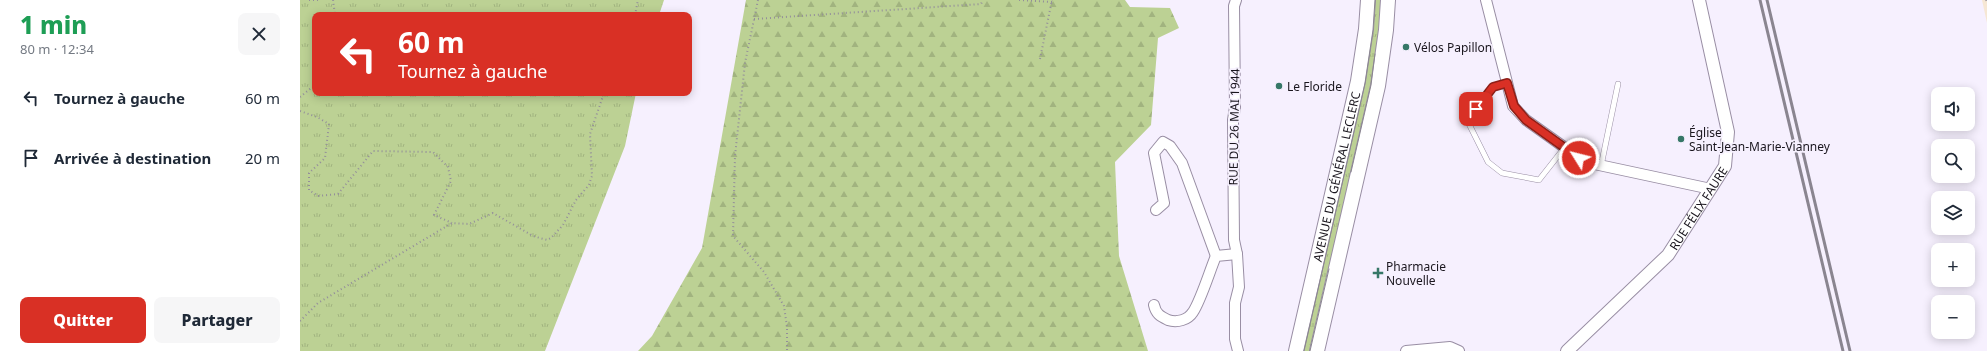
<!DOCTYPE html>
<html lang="fr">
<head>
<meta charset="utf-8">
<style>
	body { margin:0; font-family:"Noto Sans",sans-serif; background:#f6f6f7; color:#1f2937; height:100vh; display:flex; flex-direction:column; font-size:15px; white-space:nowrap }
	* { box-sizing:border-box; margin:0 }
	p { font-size:13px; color:#747a83 }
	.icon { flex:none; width:22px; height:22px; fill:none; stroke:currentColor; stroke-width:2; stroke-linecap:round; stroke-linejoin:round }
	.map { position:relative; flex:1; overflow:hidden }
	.details { display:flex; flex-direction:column; background:#fff; width:300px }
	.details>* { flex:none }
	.top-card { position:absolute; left:12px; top:12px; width:380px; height:84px; border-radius:8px; box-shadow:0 2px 10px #0003; background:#d93025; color:#fff; overflow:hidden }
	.tools { position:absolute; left:1631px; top:87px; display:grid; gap:8px }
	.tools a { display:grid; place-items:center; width:44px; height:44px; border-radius:8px; background:#fff; box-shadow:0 2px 10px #0003; font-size:20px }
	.pin { position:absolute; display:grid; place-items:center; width:34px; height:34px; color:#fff; margin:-17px; border-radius:8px; box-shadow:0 2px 6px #0006 }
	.me { position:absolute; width:44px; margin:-22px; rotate:306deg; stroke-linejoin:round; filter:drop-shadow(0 0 3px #0008) }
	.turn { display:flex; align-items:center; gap:14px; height:84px; padding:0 20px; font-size:18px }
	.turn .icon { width:52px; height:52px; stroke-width:2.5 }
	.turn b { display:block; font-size:28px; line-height:34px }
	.round { display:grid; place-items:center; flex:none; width:42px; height:42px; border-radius:8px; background:#f6f6f7 }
	.head { display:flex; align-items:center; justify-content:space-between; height:68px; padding:0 20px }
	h1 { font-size:24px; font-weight:800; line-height:30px; color:#1e9e55 }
	.action { display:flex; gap:8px; margin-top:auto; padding:8px 20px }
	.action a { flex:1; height:46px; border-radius:8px; background:#d93025; color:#fff; font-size:16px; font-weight:800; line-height:46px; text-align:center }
	.action a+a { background:#f6f6f7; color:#1f2937 }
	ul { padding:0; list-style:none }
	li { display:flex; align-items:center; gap:12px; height:60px; padding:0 20px }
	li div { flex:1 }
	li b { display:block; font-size:15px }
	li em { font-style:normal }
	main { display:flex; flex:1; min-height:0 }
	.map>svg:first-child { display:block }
	.industrial { fill:#f6e7d4 }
	.grass { fill:url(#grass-tufts) }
	.forest { fill:url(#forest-firs) }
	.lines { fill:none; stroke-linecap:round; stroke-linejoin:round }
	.service-casing { stroke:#998ea4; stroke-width:6 }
	.minor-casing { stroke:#998ea4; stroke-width:12 }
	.tertiary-casing { stroke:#998ea4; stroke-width:14 }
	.secondary-casing { stroke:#998ea4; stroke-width:16 }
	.path { stroke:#938e9a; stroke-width:2; stroke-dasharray:1 3; stroke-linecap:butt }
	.service { stroke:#fff; stroke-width:5 }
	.minor { stroke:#fff; stroke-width:10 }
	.tertiary { stroke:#fff; stroke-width:12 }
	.secondary { stroke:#fff; stroke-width:14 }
	.tram { stroke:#8a8590; stroke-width:1 }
	.rail { stroke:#8a8590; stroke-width:3 }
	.route-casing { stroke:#8d1f18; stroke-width:10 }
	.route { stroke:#d93025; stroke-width:7 }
	.poi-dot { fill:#367767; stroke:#f6f0fe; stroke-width:1.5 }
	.labels { text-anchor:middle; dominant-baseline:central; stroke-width:3.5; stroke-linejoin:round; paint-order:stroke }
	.poi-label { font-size:12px; fill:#1a161e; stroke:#f6f0fe; text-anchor:start }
	.street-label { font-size:12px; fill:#1a161e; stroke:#f6f0fe }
</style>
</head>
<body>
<main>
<section class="details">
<div class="head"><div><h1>1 min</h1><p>80 m · 12:34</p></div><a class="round"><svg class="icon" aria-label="close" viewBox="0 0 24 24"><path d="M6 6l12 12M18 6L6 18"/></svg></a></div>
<ul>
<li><svg class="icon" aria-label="left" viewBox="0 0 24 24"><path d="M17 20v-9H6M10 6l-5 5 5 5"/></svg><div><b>Tournez à gauche</b></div><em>60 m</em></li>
<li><svg class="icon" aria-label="arrive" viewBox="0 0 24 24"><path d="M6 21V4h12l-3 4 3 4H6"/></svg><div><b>Arrivée à destination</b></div><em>20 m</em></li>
</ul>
<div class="action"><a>Quitter</a><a>Partager</a></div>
</section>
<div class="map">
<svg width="1687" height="351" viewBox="0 0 1687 351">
	<defs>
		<pattern id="grass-tufts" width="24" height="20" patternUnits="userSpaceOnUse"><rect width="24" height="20" fill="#bcd194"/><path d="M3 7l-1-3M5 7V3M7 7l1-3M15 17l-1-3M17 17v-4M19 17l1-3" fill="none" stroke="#a1b37f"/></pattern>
		<pattern id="forest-firs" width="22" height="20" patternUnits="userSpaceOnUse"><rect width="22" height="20" fill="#bcd194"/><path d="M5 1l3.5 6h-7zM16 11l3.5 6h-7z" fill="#a1b37f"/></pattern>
	</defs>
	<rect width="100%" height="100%" fill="#f6f0fe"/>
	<path class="industrial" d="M 1682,0 L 1687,0 L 1687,23 Z"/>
	<g class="grass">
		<path d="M 0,0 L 364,0 L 359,15 L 15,15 L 15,93 L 336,93 L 325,146 L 245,351 L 0,351 Z"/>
		<path d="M 1071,0 L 1085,0 L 1079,59 L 1013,351 L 1001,351 Z"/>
	</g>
	<path class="forest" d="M 446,0 L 825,0 L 830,7 L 870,8 L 879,28 L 858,38 L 851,125 L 815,162 L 819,256 L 848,351 L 338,351 L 352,336 L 402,248 Z"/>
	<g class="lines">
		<defs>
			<g id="service">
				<path d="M 1207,83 L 1193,87 L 1167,120 L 1188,162 L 1202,173 L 1239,180 L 1265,147"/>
				<path d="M 1301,166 L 1318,84"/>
			</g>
			<g id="minor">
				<path d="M 936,0 L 934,6 L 935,107 L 933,120 L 934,240 L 937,254 L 939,287 L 935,303 L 935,339 L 938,351"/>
				<path d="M 1186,0 L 1213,106 L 1226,120 L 1285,162 L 1411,189"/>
				<path d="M 856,210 L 864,203 L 854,153 L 863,142 L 870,146 L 882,163 L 916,256"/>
				<path d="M 854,305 C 856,314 860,316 868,320 C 877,323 888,320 893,312 C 901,300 910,270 916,256 L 937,254"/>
				<path d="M 1106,351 L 1150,347 L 1159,351"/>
			</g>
			<g id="tertiary">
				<path id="s1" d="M 1267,351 L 1368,255 L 1425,166 L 1428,132 L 1399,0"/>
			</g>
			<g id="secondary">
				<path id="s2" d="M 996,351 L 1058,81 L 1066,29 L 1068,0"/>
				<path d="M 1017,351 L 1078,86 L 1086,30 L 1088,0"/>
			</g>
		</defs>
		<use href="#service" class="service-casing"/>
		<use href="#minor" class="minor-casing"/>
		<use href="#tertiary" class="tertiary-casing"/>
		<use href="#secondary" class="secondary-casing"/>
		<g class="path">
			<path d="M 9,0 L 19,0"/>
			<path d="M 33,0 L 35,15"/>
			<path d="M 458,0 L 445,63 L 435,156 L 433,236 L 464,272 L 484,306 L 487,327 L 487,351"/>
			<path d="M 719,0 L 752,2"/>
			<path d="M 1686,0 L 1687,2"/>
			<path d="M 335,15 L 338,0"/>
			<path d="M 454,19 L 681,4 L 683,0"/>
			<path d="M 740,59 L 752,0"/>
			<path d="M 0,97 L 15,85"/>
			<path d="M 0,111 L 17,117 L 29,124 L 25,158 L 9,173 L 9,190 L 18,196 L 38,194 L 73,151 L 133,152 L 148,167 L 151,181 L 134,215 L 152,223"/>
			<path d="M 0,321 L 18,303 L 152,223 L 169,224 L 193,213 L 233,236 L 247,240 L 251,238 L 263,225 L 276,200 L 289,185 L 292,176 L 290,134 L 304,93"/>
		</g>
		<use href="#service" class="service"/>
		<use href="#minor" class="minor"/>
		<use href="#tertiary" class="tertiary"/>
		<use href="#secondary" class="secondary"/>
		<g class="tram">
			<path d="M 1051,172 L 1071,85 L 1075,54"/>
			<path d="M 1004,351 L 1065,83 L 1073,30 L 1075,0"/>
			<path d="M 1010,351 L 1029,269"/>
		</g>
		<g class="rail">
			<path d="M 1460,0 L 1543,351"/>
			<path d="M 1467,0 L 1550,351"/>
		</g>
	</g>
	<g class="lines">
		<defs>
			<path id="route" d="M 1176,109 L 1193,87 L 1207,83 L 1214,106 L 1226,120 L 1279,158"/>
		</defs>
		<use href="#route" class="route-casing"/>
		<use href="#route" class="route"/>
	</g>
	<g class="poi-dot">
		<circle cx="1106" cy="47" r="4"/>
		<circle cx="979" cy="86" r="4"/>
		<circle cx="1381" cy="139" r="4"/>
		<path d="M1076 267h4v4h4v4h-4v4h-4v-4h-4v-4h4z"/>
	</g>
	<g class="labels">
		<g class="poi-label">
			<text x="1114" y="47">Vélos Papillon</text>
			<text x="987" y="86">Le Floride</text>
			<text x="1389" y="132">Église<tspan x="1389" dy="14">Saint-Jean-Marie-Vianney</tspan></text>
			<text x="1086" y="266">Pharmacie<tspan x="1086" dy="14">Nouvelle</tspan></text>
		</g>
		<g class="street-label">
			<text transform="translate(934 127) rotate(-89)">RUE DU 26 MAI 1944</text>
			<text stroke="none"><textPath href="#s2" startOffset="179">AVENUE DU GÉNÉRAL LECLERC</textPath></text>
			<text stroke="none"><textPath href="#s1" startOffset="195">RUE FÉLIX FAURE</textPath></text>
		</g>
	</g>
</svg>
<div class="tools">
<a><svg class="icon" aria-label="sound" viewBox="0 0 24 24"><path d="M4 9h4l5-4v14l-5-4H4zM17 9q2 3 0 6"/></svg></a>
<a><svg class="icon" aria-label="search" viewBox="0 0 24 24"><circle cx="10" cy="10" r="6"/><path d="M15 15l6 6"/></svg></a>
<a><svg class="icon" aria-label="layers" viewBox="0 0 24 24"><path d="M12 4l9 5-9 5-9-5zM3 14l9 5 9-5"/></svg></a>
<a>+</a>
<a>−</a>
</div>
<div class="pin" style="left:1176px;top:109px;background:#d93025"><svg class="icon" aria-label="arrive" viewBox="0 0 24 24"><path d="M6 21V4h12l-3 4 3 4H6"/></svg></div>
<svg class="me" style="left:1279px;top:158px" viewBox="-20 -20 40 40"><circle r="17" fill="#d93025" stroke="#fff" stroke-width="3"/><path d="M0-11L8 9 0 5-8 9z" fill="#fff"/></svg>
<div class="top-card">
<div class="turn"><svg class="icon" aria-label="left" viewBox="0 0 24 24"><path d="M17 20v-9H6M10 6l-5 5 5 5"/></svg><div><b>60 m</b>Tournez à gauche</div></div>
</div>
</div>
</main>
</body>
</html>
